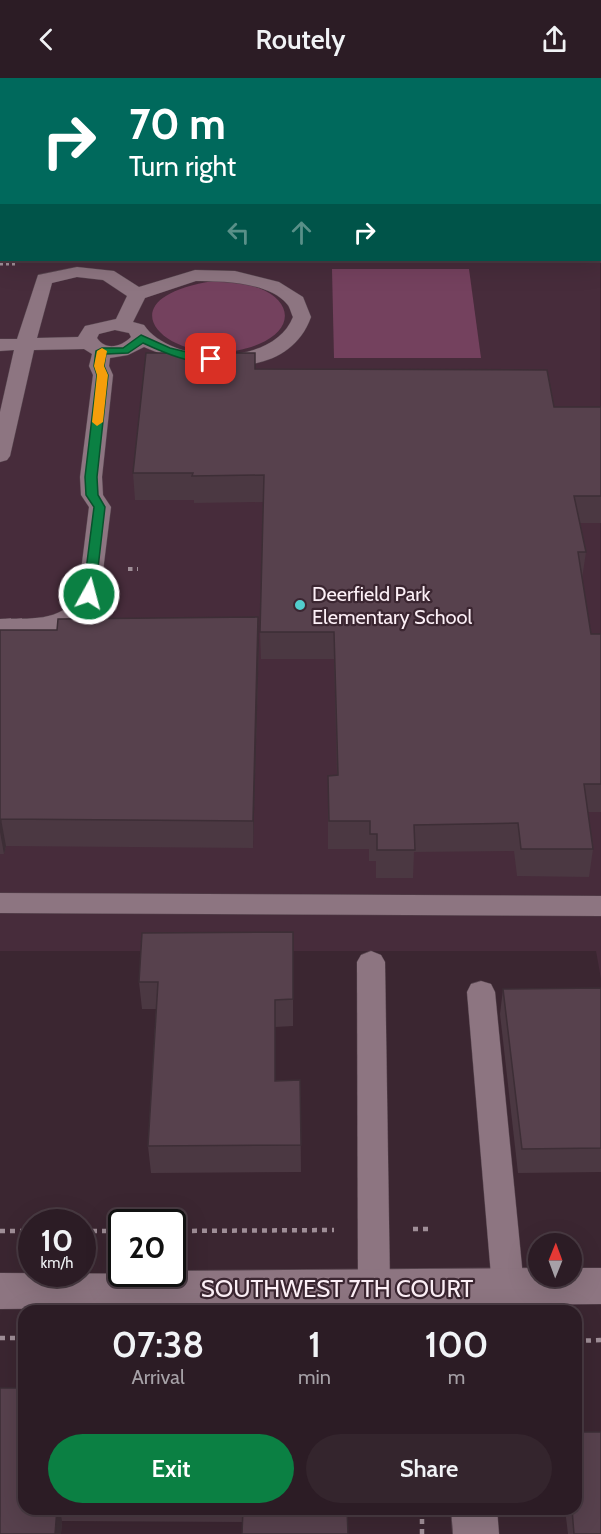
<!DOCTYPE html>
<html lang="en">
<head>
<meta charset="utf-8">
<style>
	body { margin:0; font-family:Cabin,sans-serif; background:#34252d; color:#f1f3f6; height:100vh; display:flex; flex-direction:column; font-size:22px; white-space:nowrap }
	* { box-sizing:border-box; margin:0 }
	p { font-size:20px; color:#a6a1a7 }
	.icon { flex:none; width:33px; height:33px; fill:none; stroke:currentColor; stroke-width:2; stroke-linecap:round; stroke-linejoin:round }
	.map { position:relative; flex:1; overflow:hidden }
	.details { position:absolute; left:18px; top:1227px; width:564px; height:210px; display:flex; flex-direction:column; background:#2c1c25; border-radius:18px; box-shadow:0 6px 24px #0002,0 0 0 2px #483a42 }
	.details>* { flex:none }
	.hud { position:absolute; left:0px; top:0px; width:602px; height:183px; box-shadow:0 6px 24px #0002,0 0 0 2px #483a42; background:#00695c; color:#fff; overflow:hidden }
	.needle { width:39px; rotate:1deg }
	.controls { position:absolute; left:528px; top:1155px; display:grid; gap:12px }
	.controls a { display:grid; place-items:center; width:54px; height:54px; border-radius:50%; background:#2c1c25; box-shadow:0 6px 24px #0002,0 0 0 2px #483a42; font-size:30px }
	.speed { position:absolute; left:18px; top:1131px; display:flex; gap:12px; font-size:30px; font-weight:700; text-align:center }
	.speed>* { display:grid; place-content:center; width:78px; height:78px; border-radius:50%; background:#2c1c25; box-shadow:0 6px 24px #0002,0 0 0 2px #483a42; line-height:1 }
	.speed small { font-size:15px; font-weight:400 }
	.speed .limit { border:3px solid #111; border-radius:9px; background:#fff; color:#111 }
	.pin { position:absolute; display:grid; place-items:center; width:51px; height:51px; color:#fff; margin:-26px; border-radius:12px; box-shadow:0 3px 9px #0006 }
	.me { position:absolute; width:66px; margin:-33px; rotate:7deg; stroke-linejoin:round; filter:drop-shadow(0 0 4px #0008) }
	.turn { display:flex; align-items:center; gap:21px; height:126px; padding:0 30px; font-size:27px }
	.turn .icon { width:78px; height:78px; stroke-width:2.5 }
	.turn b { display:block; font-size:42px; line-height:51px }
	.lanes { display:flex; align-items:center; height:57px; padding:0 30px; background:#0003; justify-content:center; gap:30px; direction:ltr }
	.lanes .off { opacity:.35 }
	.eta { display:flex; justify-content:space-evenly; align-items:center; height:102px; text-align:center }
	.eta b { font-size:36px; font-weight:600; line-height:42px }
	.action { display:flex; gap:12px; margin-top:auto; padding:12px 30px }
	.action a { flex:1; height:69px; border-radius:36px; background:#0b8043; color:#fff; font-size:24px; font-weight:600; line-height:69px; text-align:center }
	.action a+a { background:#34252d; color:#f1f3f6 }
	header { display:flex; justify-content:space-between; align-items:center; height:78px; padding:0 30px; background:#2c1c25; font-size:27px; font-weight:600 }
	.map>svg:first-child { display:block }
	.built { fill:#472c3b }
	.green { fill:#74415e }
	.lines { fill:none; stroke-linecap:round; stroke-linejoin:round }
	.lane-casing { stroke:#56454e; stroke-width:1 }
	.street-casing { stroke:#56454e; stroke-width:1 }
	.path-far2 { stroke:#9f8e97; stroke-width:3; stroke-dasharray:3 3; stroke-linecap:butt }
	.path-far1 { stroke:#9f8e97; stroke-width:4; stroke-dasharray:4.5 4.5; stroke-linecap:butt }
	.path { stroke:#9f8e97; stroke-width:4.5; stroke-dasharray:5 5; stroke-linecap:butt }
	.lane { fill:#8d7581; fill-rule:evenodd }
	.street { fill:#8d7581; fill-rule:evenodd }
	.wall { fill:#4b3842 }
	.shaded-wall { fill:#3d2e36 }
	.building { fill:#57414d; stroke:#3d2e36; stroke-width:1.5 }
	.route { fill:#0b8043; stroke:#07532c; stroke-width:1.5 }
	.slow { fill:#f59e0b }
	.poi-dot { fill:#52cdcd; stroke:#3b2631; stroke-width:2 }
	.labels { text-anchor:middle; dominant-baseline:central; stroke-width:4.5; stroke-linejoin:round; paint-order:stroke }
	.poi-label { font-size:20px; fill:#fceff6; stroke:#3b2631; text-anchor:start }
	.near-street-label { font-size:24px; fill:#fceff6; stroke:#3b2631 }
</style>
</head>
<body>
<header><svg class="icon" aria-label="back" viewBox="0 0 24 24"><path d="M15 5l-7 7 7 7"/></svg>Routely<svg class="icon" aria-label="share" viewBox="0 0 24 24"><path d="M12 15V3M7 8l5-5 5 5M5 13v7h14v-7"/></svg></header>
<div class="map">
<svg width="601" height="1456" viewBox="0 0 601 1456">
	<rect width="100%" height="100%" fill="#3b2631"/>
	<path class="built" d="M 600,179 L 601,901 L 596,873 L 0,873 L 0,181 L 600,182 Z"/>
	<g class="green">
		<rect x="18" y="0" width="450" height="1"/>
		<path d="M 332,191 L 469,191 L 481,280 L 334,280 Z"/>
		<path d="M 214,203 C 229,204 245,204 259,210 C 294,224 293,252 259,266 C 181,299 88,222 214,203 Z"/>
	</g>
	<g class="lines">
		<defs>
			<g id="lane">
				<path d="M 77,189 L 114,193 L 139,209 L 195,192 L 235,193 L 279,204 L 303,219 L 311,239 C 287,306 195,292 144,269 L 128,277 L 110,280 L 109,288 L 113,297 L 102,399 L 103,417 L 111,429 L 100,517 L 88,537 L 52,554 L 0,555 L 0,541 C 28,540 61,545 78,517 L 89,429 L 81,417 L 80,399 L 93,297 L 89,288 L 92,276 L 84,271 L 34,272 L 10,378 L 7,382 L 0,384 L 0,334 L 14,272 L 0,273 L 0,261 L 17,261 L 38,197 ZM 77,199 L 103,202 L 127,218 L 116,241 L 85,248 L 78,259 L 37,260 L 52,205 ZM 196,203 C 222,203 269,204 287,226 C 290,229 291,235 293,239 C 273,290 171,287 144,247 L 133,244 L 145,220 ZM 115,252 L 129,255 L 131,259 C 121,269 106,273 97,260 L 99,256 Z"/>
				<path d="M 0,815 L 601,818 L 601,838 L 0,835 Z"/>
				<path d="M 371,873 L 381,877 L 385,884 L 390,1209 L 385,1219 L 374,1223 L 363,1219 L 358,1209 L 357,884 L 361,877 Z"/>
				<path d="M 481,903 L 491,906 L 495,914 L 524,1209 L 519,1219 L 508,1223 L 497,1219 L 492,1209 L 467,914 L 471,906 Z"/>
			</g>
			<g id="street">
				<rect x="483" y="0" width="20" height="2"/>
				<rect x="600" y="64" width="1" height="12"/>
				<rect x="0" y="69" width="2" height="12"/>
				<path d="M 538,1190 L 538,1198 L 572,1198 L 572,1190 L 601,1190 L 601,1226 L 0,1231 L 0,1195 L 172,1196 L 172,1193 Z"/>
				<path d="M 451,1431 L 497,1431 L 499,1456 L 453,1456 Z"/>
			</g>
		</defs>
		<use href="#lane" class="lane-casing"/>
		<use href="#street" class="street-casing"/>
		<path class="path-far2" d="M 0,186 L 17,186"/>
		<path class="path-far1" d="M 128,491 L 138,491"/>
		<g class="path">
			<path d="M 413,1151 L 431,1151"/>
			<path d="M 0,1153 L 32,1153"/>
			<path d="M 82,1153 L 122,1153"/>
			<path d="M 172,1153 L 334,1152"/>
			<path d="M 0,1260 L 24,1260"/>
			<path d="M 576,1263 L 601,1262"/>
			<path d="M 422,1431 L 422,1456"/>
		</g>
		<use href="#lane" class="lane"/>
		<use href="#street" class="street"/>
	</g>
	<g class="wall">
		<rect x="600" y="84" width="1" height="60"/>
		<rect x="0" y="88" width="2" height="83"/>
		<path d="M 256,291 L 554,329 L 601,329 L 601,445 L 580,445 L 586,474 L 582,501 L 591,556 L 601,556 L 601,734 L 588,734 L 593,771 L 589,799 L 517,798 L 514,773 L 414,774 L 413,800 L 376,800 L 376,783 L 369,783 L 369,771 L 328,771 L 328,698 L 337,697 L 334,581 L 261,581 L 260,554 L 264,424 L 194,425 L 194,422 L 135,422 L 133,395 Z"/>
		<path d="M 0,552 L 259,566 L 253,770 L 6,768 L 4,776 L 0,776 Z"/>
		<path d="M 293,854 L 293,948 L 275,949 L 275,1003 L 300,1002 L 301,1094 L 151,1095 L 148,1068 L 156,931 L 142,931 L 139,904 Z"/>
		<path d="M 601,910 L 601,1094 L 518,1095 L 500,936 L 503,911 Z"/>
		<path d="M 24,1431 L 347,1431 L 242,1444 L 62,1443 L 61,1456 L 0,1456 Z"/>
		<path d="M 565,1431 L 576,1431 L 601,1456 L 568,1456 Z"/>
	</g>
	<g class="shaded-wall">
		<path d="M 258,539 L 259,566 L 253,770 L 253,743 Z"/>
		<path d="M 1,741 L 6,768 L 4,776 L 0,754 L 0,745 Z"/>
		<path d="M 57,1431 L 60,1431 L 62,1443 L 61,1456 L 55,1456 Z"/>
	</g>
	<g class="building">
		<rect x="600" y="84" width="1" height="40"/>
		<rect x="0" y="88" width="2" height="64"/>
		<path d="M 146,275 L 255,275 L 255,291 L 547,292 L 554,329 L 601,329 L 601,418 L 574,418 L 586,474 L 578,474 L 591,556 L 601,556 L 601,706 L 584,706 L 593,771 L 521,771 L 518,745 L 414,747 L 415,772 L 377,772 L 377,756 L 370,756 L 370,743 L 329,743 L 328,698 L 338,697 L 334,554 L 260,554 L 264,397 L 192,398 L 193,395 L 133,395 Z"/>
		<path d="M 258,539 L 253,743 L 1,741 L 0,745 L 0,552 L 57,552 L 58,541 Z"/>
		<path d="M 293,854 L 293,921 L 275,922 L 275,1003 L 300,1002 L 301,1067 L 148,1068 L 158,904 L 139,904 L 142,855 Z"/>
		<path d="M 601,910 L 601,1070 L 522,1071 L 503,911 Z"/>
		<path d="M 0,1310 L 24,1310 L 24,1431 L 57,1431 L 55,1456 L 0,1456 Z"/>
		<path d="M 576,1354 L 601,1354 L 601,1456 L 574,1456 L 572,1431 L 576,1431 Z"/>
		<path d="M 243,1431 L 347,1431 L 348,1456 L 242,1456 Z"/>
	</g>
	<path class="route" d="M 141,257 L 170,270 L 216,281 C 202,292 158,272 143,265 L 128,275 L 106,276 L 104,288 L 108,297 L 97,399 L 98,417 L 105,429 L 95,516 L 89,520 L 83,516 L 94,429 L 86,417 L 85,399 L 97,297 L 94,288 L 96,273 L 102,270 L 123,270 Z"/>
	<path class="slow" d="M 102,270 L 107,273 L 104,288 L 108,297 L 103,344 L 97,348 L 92,344 L 97,297 L 94,288 L 97,273 Z"/>
	<circle class="poi-dot" cx="300" cy="527" r="6"/>
	<g class="labels">
		<g class="poi-label">
			<text x="312" y="516">Deerfield Park<tspan x="312" dy="23">Elementary School</tspan></text>
		</g>
		<g class="near-street-label">
			<text x="337" y="1210">SOUTHWEST 7TH COURT</text>
		</g>
	</g>
</svg>
<div class="controls">
<a><svg class="needle" viewBox="-14 -14 28 28"><path d="M0-13l5 13h-10z" fill="#e53935"/><path d="M0 13l5-13h-10z" fill="#a6a1a7"/></svg></a>
</div>
<div class="speed"><div>10<small>km/h</small></div><div class="limit">20</div></div>
<div class="pin" style="left:211px;top:281px;background:#d93025"><svg class="icon" aria-label="arrive" viewBox="0 0 24 24"><path d="M6 21V4h12l-3 4 3 4H6"/></svg></div>
<svg class="me" style="left:89px;top:516px" viewBox="-20 -20 40 40"><circle r="17" fill="#0b8043" stroke="#fff" stroke-width="3"/><path d="M0-11L8 9 0 5-8 9z" fill="#fff"/></svg>
<div class="hud">
<div class="turn"><svg class="icon" aria-label="right" viewBox="0 0 24 24"><path d="M7 20v-9h11M14 6l5 5-5 5"/></svg><div><b>70 m</b>Turn right</div></div>
<div class="lanes"><svg class="icon off" aria-label="left" viewBox="0 0 24 24"><path d="M17 20v-9H6M10 6l-5 5 5 5"/></svg><svg class="icon off" aria-label="ahead" viewBox="0 0 24 24"><path d="M12 20V5M6 11l6-6 6 6"/></svg><svg class="icon" aria-label="right" viewBox="0 0 24 24"><path d="M7 20v-9h11M14 6l5 5-5 5"/></svg></div>
</div>
<section class="details">
<div class="eta">
<div><b>07:38</b><p>Arrival</p></div>
<div><b>1</b><p>min</p></div>
<div><b>100</b><p>m</p></div>
</div>
<div class="action"><a>Exit</a><a>Share</a></div>
</section>
</div>
</body>
</html>
